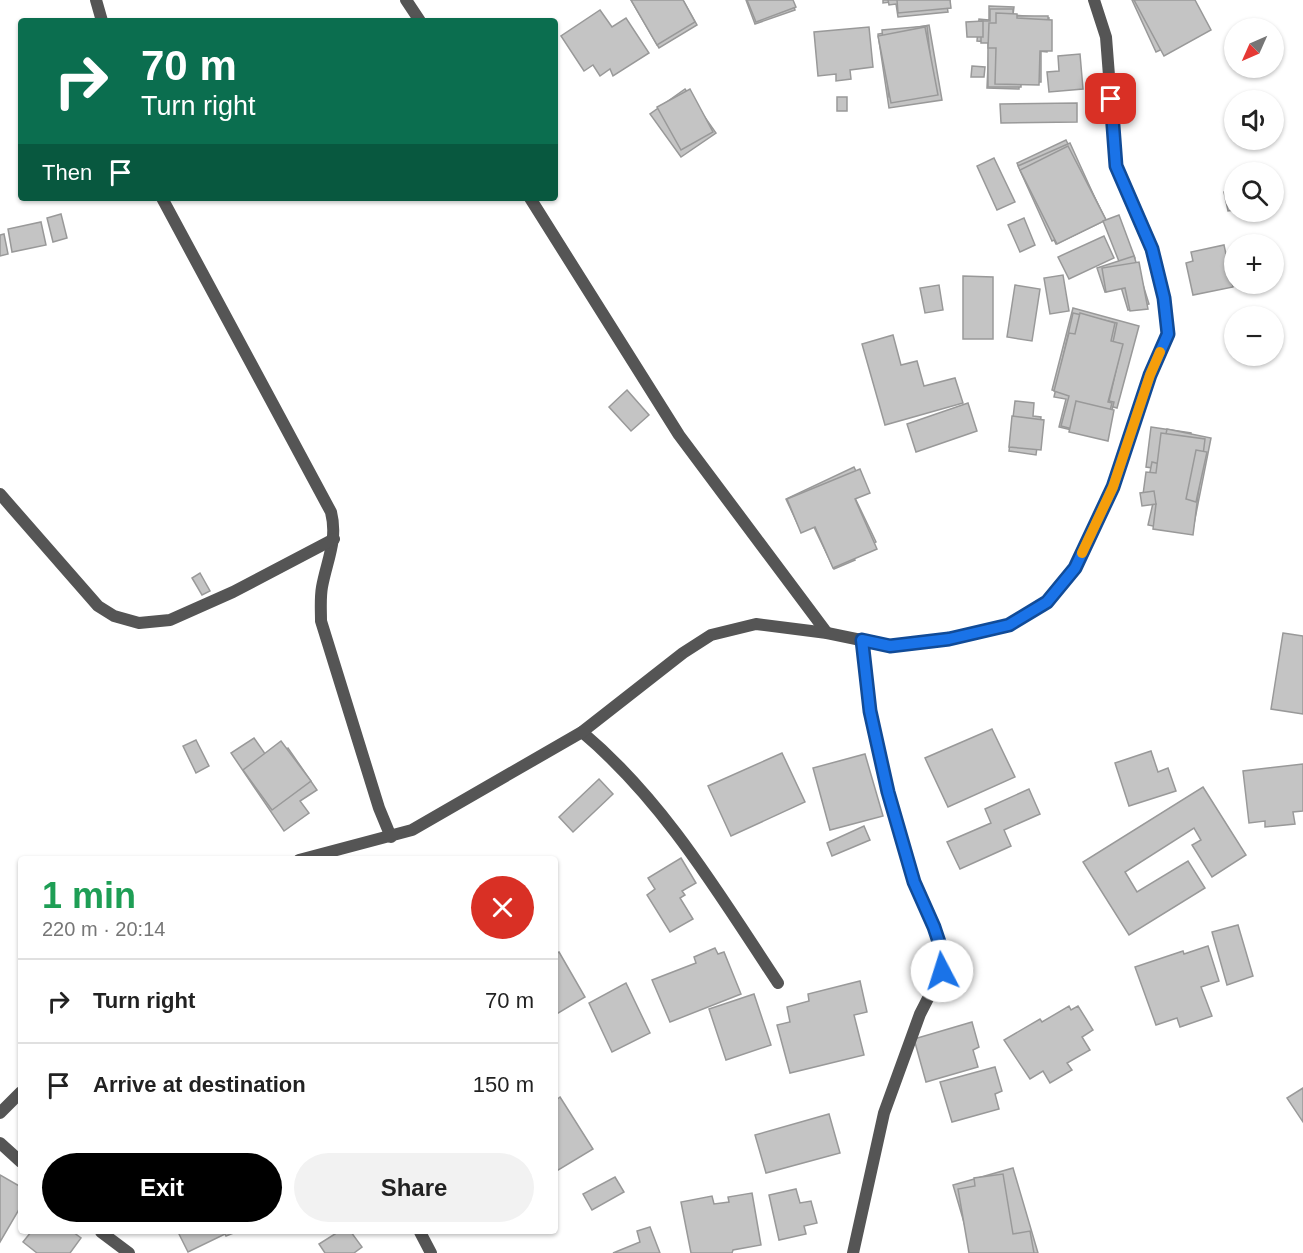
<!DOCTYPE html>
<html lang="en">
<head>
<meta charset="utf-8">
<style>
	body { margin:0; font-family:Arial,sans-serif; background:#f2f2f2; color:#222; height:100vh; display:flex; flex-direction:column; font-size:22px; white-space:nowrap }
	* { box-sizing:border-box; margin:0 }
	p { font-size:20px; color:#767676 }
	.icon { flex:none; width:33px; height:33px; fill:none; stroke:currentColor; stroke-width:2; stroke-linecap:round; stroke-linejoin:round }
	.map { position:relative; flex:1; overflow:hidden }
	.details { position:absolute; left:18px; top:856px; width:540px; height:378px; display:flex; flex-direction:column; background:#fff; border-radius:6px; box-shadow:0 2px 4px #0004 }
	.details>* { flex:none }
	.guide { position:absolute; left:18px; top:18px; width:540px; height:183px; border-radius:6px; box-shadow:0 2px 4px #0004; background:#0b6e4f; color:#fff; overflow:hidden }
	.needle { width:39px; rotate:225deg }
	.buttons { position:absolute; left:1224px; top:18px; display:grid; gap:12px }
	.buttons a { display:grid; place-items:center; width:60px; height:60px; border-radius:50%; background:#fff; box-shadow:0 2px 4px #0004; font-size:30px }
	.pin { position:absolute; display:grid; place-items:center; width:51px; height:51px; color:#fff; margin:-26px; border-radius:12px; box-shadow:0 3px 9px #0006 }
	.me { position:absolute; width:66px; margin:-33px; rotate:355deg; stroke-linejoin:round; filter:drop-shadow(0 0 4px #0008) }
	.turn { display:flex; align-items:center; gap:21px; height:126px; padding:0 24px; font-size:27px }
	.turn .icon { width:78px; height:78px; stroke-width:2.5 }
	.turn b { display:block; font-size:42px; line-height:51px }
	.then { display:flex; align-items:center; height:57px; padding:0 24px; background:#0003; gap:12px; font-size:22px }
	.round { display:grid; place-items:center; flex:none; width:63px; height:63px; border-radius:32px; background:#f2f2f2 }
	.head { display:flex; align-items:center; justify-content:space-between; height:102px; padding:0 24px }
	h1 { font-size:36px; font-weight:600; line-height:45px; color:#1e9e55 }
	.action { display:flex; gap:12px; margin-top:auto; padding:12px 24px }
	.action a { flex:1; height:69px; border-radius:36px; background:#000; color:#fff; font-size:24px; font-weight:600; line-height:69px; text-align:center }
	.action a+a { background:#f2f2f2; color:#222 }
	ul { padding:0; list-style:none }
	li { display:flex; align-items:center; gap:18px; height:84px; padding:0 24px; border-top:2px solid #e0e0e0 }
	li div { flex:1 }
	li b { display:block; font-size:22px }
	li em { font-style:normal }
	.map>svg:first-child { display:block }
	.building { fill:#c4c4c4; stroke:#999; stroke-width:1.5 }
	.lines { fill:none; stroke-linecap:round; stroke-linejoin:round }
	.minor { stroke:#555; stroke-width:12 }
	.route-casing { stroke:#114b97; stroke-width:15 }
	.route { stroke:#1a73e8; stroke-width:10 }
	.slow { stroke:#f59e0b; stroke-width:10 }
</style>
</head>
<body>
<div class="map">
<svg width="1303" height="1253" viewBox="0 0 1303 1253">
	<rect width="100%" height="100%" fill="#fff"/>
	<g class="building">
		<path d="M 631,0 L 683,0 L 697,25 L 659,48 Z"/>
		<path d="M 631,0 L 683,0 L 695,22 L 657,45 Z"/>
		<path d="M 746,0 L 792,0 L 795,10 L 755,24 Z"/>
		<path d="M 747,0 L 793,0 L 796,7 L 756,22 Z"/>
		<path d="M 883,0 L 950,0 L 950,8 L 900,13 L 899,1 L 883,3 Z"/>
		<path d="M 888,0 L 946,0 L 948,12 L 898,17 L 896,4 L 889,5 Z"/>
		<path d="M 897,0 L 950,0 L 951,8 L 898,13 Z"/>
		<path d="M 1132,0 L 1190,0 L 1204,30 L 1156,52 Z"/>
		<path d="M 1134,0 L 1195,0 L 1211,30 L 1164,56 Z"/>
		<path d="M 989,6 L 1014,7 L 1013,15 L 1049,18 L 1047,52 L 1038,51 L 1037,81 L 1019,80 L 1019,89 L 987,88 L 989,42 L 977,41 L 979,19 L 989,20 Z"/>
		<path d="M 990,9 L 1013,9 L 1013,16 L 1048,16 L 1048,50 L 1041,50 L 1041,82 L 1021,82 L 1021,87 L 988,87 L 988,43 L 981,43 L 981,21 L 990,21 Z"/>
		<path d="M 600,10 L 612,27 L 626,18 L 649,53 L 613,76 L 610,69 L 600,76 L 593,65 L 584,71 L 561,36 Z"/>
		<path d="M 996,13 L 1017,14 L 1017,18 L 1052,20 L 1052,51 L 1040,51 L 1039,85 L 995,84 L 996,48 L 988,48 L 989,23 L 996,23 Z"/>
		<path d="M 983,21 L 983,37 L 967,37 L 966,22 Z"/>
		<path d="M 929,25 L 942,100 L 889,108 L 878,34 Z"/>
		<path d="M 927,26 L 934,92 L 889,97 L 882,30 Z"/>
		<path d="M 869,27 L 873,67 L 850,70 L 851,79 L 836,81 L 836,74 L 818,76 L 814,32 Z"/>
		<path d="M 925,27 L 938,95 L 891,103 L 878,36 Z"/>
		<path d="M 1080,54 L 1083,89 L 1049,92 L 1047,72 L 1059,71 L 1058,56 Z"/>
		<path d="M 972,66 L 985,67 L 984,77 L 971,77 Z"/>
		<path d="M 685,89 L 716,133 L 681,157 L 650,114 Z"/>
		<path d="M 690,89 L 713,132 L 681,150 L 657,107 Z"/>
		<rect x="837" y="97" width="10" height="14"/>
		<path d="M 1077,103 L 1077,122 L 1001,123 L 1000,104 Z"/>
		<path d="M 1066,140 L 1106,220 L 1056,244 L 1017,163 Z"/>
		<path d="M 1070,143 L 1104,218 L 1052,241 L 1018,166 Z"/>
		<path d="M 1068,146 L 1106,220 L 1057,244 L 1020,170 Z"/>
		<path d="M 994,158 L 1015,202 L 997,210 L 977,166 Z"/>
		<path d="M 1234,190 L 1234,210 L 1228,211 L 1224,192 Z"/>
		<path d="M 61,214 L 67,238 L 53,242 L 47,218 Z"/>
		<path d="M 1119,215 L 1135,258 L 1120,264 L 1103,221 Z"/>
		<path d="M 1024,218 L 1035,245 L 1020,252 L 1008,225 Z"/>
		<path d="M 41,222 L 46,245 L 12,252 L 8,229 Z"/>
		<path d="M 4,234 L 8,254 L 0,256 L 0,235 Z"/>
		<path d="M 1104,236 L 1114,258 L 1069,279 L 1058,257 Z"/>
		<path d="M 1224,245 L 1233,287 L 1193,295 L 1186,263 L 1193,261 L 1191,252 Z"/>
		<path d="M 1134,256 L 1149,304 L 1128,310 L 1121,287 L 1105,292 L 1097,268 Z"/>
		<path d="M 1139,262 L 1148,309 L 1130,311 L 1125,288 L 1106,292 L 1102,268 Z"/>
		<path d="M 1063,275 L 1069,311 L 1050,314 L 1044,278 Z"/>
		<path d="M 963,276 L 993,277 L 993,339 L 963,339 Z"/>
		<path d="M 939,285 L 943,310 L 925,313 L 920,288 Z"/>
		<path d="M 1015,285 L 1040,289 L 1032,341 L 1007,337 Z"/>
		<path d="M 1073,308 L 1139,326 L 1117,408 L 1052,390 Z"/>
		<path d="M 1073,313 L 1117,323 L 1113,342 L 1122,344 L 1109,401 L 1114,402 L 1105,438 L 1059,427 L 1066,399 L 1054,397 Z"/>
		<path d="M 1080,313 L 1115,323 L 1111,341 L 1123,344 L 1108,402 L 1112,403 L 1103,437 L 1061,426 L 1069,396 L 1054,391 L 1069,333 L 1075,334 Z"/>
		<path d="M 893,335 L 901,365 L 917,361 L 924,386 L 955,378 L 963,403 L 885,425 L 862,344 Z"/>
		<path d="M 627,390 L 649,415 L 631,431 L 609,407 Z"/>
		<path d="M 1015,401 L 1034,403 L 1033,416 L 1041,417 L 1036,455 L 1009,451 Z"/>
		<path d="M 1076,401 L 1114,410 L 1108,441 L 1069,432 Z"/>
		<path d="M 968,403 L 977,431 L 916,452 L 907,424 Z"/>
		<path d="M 1012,416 L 1044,420 L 1041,450 L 1009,447 Z"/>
		<path d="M 1151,427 L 1191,433 L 1186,473 L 1146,467 Z"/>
		<path d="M 1167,429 L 1211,438 L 1192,534 L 1148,525 L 1153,503 L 1144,501 L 1152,462 L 1160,464 Z"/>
		<path d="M 1161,433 L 1205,439 L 1193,535 L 1153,529 L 1156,504 L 1142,502 L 1146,472 L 1156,473 Z"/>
		<path d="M 1196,450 L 1207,452 L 1196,502 L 1186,499 Z"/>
		<path d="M 854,467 L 866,492 L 855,498 L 876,542 L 852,554 L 855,560 L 834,569 L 811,521 L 799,527 L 786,499 Z"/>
		<path d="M 860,469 L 870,493 L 855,499 L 877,549 L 833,568 L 815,527 L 801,533 L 787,499 Z"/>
		<path d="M 1154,491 L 1156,504 L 1142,506 L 1140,493 Z"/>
		<path d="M 200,573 L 210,591 L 202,595 L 192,578 Z"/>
		<path d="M 1283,633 L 1303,636 L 1303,714 L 1271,709 Z"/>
		<path d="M 992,729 L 1015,777 L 948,807 L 925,758 Z"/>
		<path d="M 254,738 L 270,761 L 288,748 L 317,790 L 300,801 L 309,813 L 284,831 L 231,753 Z"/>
		<path d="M 196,740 L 209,766 L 196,773 L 183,746 Z"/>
		<path d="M 281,741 L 311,781 L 272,810 L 243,770 Z"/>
		<path d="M 1151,751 L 1158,772 L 1168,768 L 1176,791 L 1129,806 L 1115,763 Z"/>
		<path d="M 782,753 L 805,802 L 731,836 L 708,786 Z"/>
		<path d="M 865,754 L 883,816 L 830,830 L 813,768 Z"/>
		<path d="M 1303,764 L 1303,811 L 1293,812 L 1295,824 L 1265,827 L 1265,821 L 1249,823 L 1243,771 Z"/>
		<path d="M 599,779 L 613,794 L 573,832 L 559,817 Z"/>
		<path d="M 1203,787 L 1246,855 L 1212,877 L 1192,845 L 1201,840 L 1194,828 L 1125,872 L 1137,892 L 1188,861 L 1205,888 L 1129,935 L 1083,862 Z"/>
		<path d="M 1029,789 L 1040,814 L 1004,830 L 1011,846 L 960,869 L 947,842 L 991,823 L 985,809 Z"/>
		<path d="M 864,826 L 870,840 L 832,856 L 827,843 Z"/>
		<path d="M 681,858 L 696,883 L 682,891 L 685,895 L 680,898 L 693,919 L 670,932 L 647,895 L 655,889 L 648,878 Z"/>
		<path d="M 1238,925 L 1253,976 L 1227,985 L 1212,932 Z"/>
		<path d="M 1208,946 L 1219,981 L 1201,987 L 1212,1016 L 1180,1027 L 1177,1018 L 1156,1025 L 1135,967 L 1183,951 L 1184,954 Z"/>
		<path d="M 715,948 L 718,954 L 724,952 L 741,994 L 670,1022 L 652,980 L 696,963 L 694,957 Z"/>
		<path d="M 559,952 L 585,997 L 555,1015 L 555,954 Z"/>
		<path d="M 860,981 L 867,1012 L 854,1015 L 864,1055 L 790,1073 L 777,1025 L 790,1022 L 787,1007 L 809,1001 L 808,994 Z"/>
		<path d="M 626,983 L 650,1033 L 612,1052 L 589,1003 Z"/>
		<path d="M 754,994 L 771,1045 L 726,1060 L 709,1009 Z"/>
		<path d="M 1069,1006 L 1071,1010 L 1078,1006 L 1093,1030 L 1082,1037 L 1090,1050 L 1067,1063 L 1072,1070 L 1050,1083 L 1043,1071 L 1030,1079 L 1004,1040 L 1040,1019 L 1042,1022 Z"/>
		<path d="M 972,1022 L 979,1047 L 973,1050 L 978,1067 L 926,1082 L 914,1039 Z"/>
		<path d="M 995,1067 L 1002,1091 L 995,1094 L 999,1109 L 952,1122 L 940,1082 Z"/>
		<path d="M 1303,1088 L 1303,1122 L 1287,1098 Z"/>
		<path d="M 560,1097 L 593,1149 L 555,1172 L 555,1101 Z"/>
		<path d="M 829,1114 L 840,1153 L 766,1173 L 755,1135 Z"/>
		<path d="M 1013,1168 L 1038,1253 L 973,1253 L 953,1185 Z"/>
		<path d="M 1003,1174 L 1013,1234 L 1030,1231 L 1034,1253 L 969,1253 L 958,1189 L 975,1186 L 974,1178 Z"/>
		<path d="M 0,1175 L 21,1187 L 21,1206 L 0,1242 Z"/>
		<path d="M 615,1177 L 624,1192 L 592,1210 L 583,1194 Z"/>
		<path d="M 796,1189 L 800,1203 L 811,1201 L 817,1223 L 804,1226 L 806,1234 L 779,1240 L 769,1195 Z"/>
		<path d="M 752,1193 L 761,1245 L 733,1250 L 732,1253 L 691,1253 L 681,1202 L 712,1196 L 714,1204 L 729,1202 L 728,1197 Z"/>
		<path d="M 650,1227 L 660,1253 L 613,1253 L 640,1242 L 637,1231 Z"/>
		<path d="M 31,1232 L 73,1232 L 81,1238 L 70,1253 L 37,1253 L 23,1242 Z"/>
		<path d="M 178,1232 L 236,1232 L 226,1236 L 225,1234 L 188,1252 Z"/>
		<path d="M 338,1232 L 351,1232 L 362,1247 L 354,1253 L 325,1253 L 319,1244 Z"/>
	</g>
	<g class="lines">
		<g class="minor">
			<path d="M 96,0 L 102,21"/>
			<path d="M 406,0 L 420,21"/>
			<path d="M 162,198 L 331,512 C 338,540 327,560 322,587 C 320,598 321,610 321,621 L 379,808 L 391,837"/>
			<path d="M 530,198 L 679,435 L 827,633"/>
			<path d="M 0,494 L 98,606 L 114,616 L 139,623 L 170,620 L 233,592 L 334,539"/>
			<path d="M 582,732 C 664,801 719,894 778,983"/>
			<path d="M 299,860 L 412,830 L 582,732 L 683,653 L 711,635 L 756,624 L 827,633 L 890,646 L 949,639 L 1009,625 L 1047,602 L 1075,568 L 1113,487 L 1150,375 L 1168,334 L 1164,298 L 1151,249 L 1116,166 L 1106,37 L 1094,0"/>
			<path d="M 0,1113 L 21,1092"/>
			<path d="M 0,1143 L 21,1162"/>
			<path d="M 101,1232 L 129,1253"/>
			<path d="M 420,1232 L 431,1253"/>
			<path d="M 853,1253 L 884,1113 L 920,1014 L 942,971 L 943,963 L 943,954 L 934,927 L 914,882 L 888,792 L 870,711 L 862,640"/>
		</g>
	</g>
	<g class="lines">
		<defs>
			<path id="route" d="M 942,971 L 943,954 L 934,927 L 914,882 L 888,792 L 870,711 L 862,640 L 890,646 L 949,639 L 1009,625 L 1047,602 L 1075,568 L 1113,487 L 1150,375 L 1168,334 L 1164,298 L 1152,249 L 1116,166 L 1111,99"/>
		</defs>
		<use href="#route" class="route-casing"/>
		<use href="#route" class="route"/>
		<path class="slow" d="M 1082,553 L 1113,487 L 1150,375 L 1160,352"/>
	</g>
</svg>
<div class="buttons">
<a><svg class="needle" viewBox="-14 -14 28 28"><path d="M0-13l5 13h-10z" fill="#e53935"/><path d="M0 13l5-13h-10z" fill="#767676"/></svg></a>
<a><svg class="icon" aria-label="sound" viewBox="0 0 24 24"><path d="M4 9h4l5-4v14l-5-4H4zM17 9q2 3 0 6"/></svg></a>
<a><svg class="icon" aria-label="search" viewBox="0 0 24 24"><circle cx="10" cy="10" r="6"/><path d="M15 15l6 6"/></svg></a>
<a>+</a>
<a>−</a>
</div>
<div class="pin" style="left:1111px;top:99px;background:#d93025"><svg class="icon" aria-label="arrive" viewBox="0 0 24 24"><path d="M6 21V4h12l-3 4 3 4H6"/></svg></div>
<svg class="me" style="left:942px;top:971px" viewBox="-20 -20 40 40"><circle r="19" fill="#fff"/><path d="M0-13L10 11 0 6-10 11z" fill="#1a73e8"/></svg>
<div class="guide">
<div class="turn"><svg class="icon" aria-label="right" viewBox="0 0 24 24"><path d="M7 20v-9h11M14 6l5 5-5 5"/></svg><div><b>70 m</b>Turn right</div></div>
<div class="then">Then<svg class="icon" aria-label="arrive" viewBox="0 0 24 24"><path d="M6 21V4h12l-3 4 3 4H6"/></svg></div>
</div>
<section class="details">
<div class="head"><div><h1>1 min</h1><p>220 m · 20:14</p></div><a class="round" style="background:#d93025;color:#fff"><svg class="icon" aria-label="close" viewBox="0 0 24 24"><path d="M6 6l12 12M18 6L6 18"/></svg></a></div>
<ul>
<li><svg class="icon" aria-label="right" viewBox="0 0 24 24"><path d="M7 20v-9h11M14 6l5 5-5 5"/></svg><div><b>Turn right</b></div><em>70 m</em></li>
<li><svg class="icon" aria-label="arrive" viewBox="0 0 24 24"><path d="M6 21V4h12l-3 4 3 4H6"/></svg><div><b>Arrive at destination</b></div><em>150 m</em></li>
</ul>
<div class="action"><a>Exit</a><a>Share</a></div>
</section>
</div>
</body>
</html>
